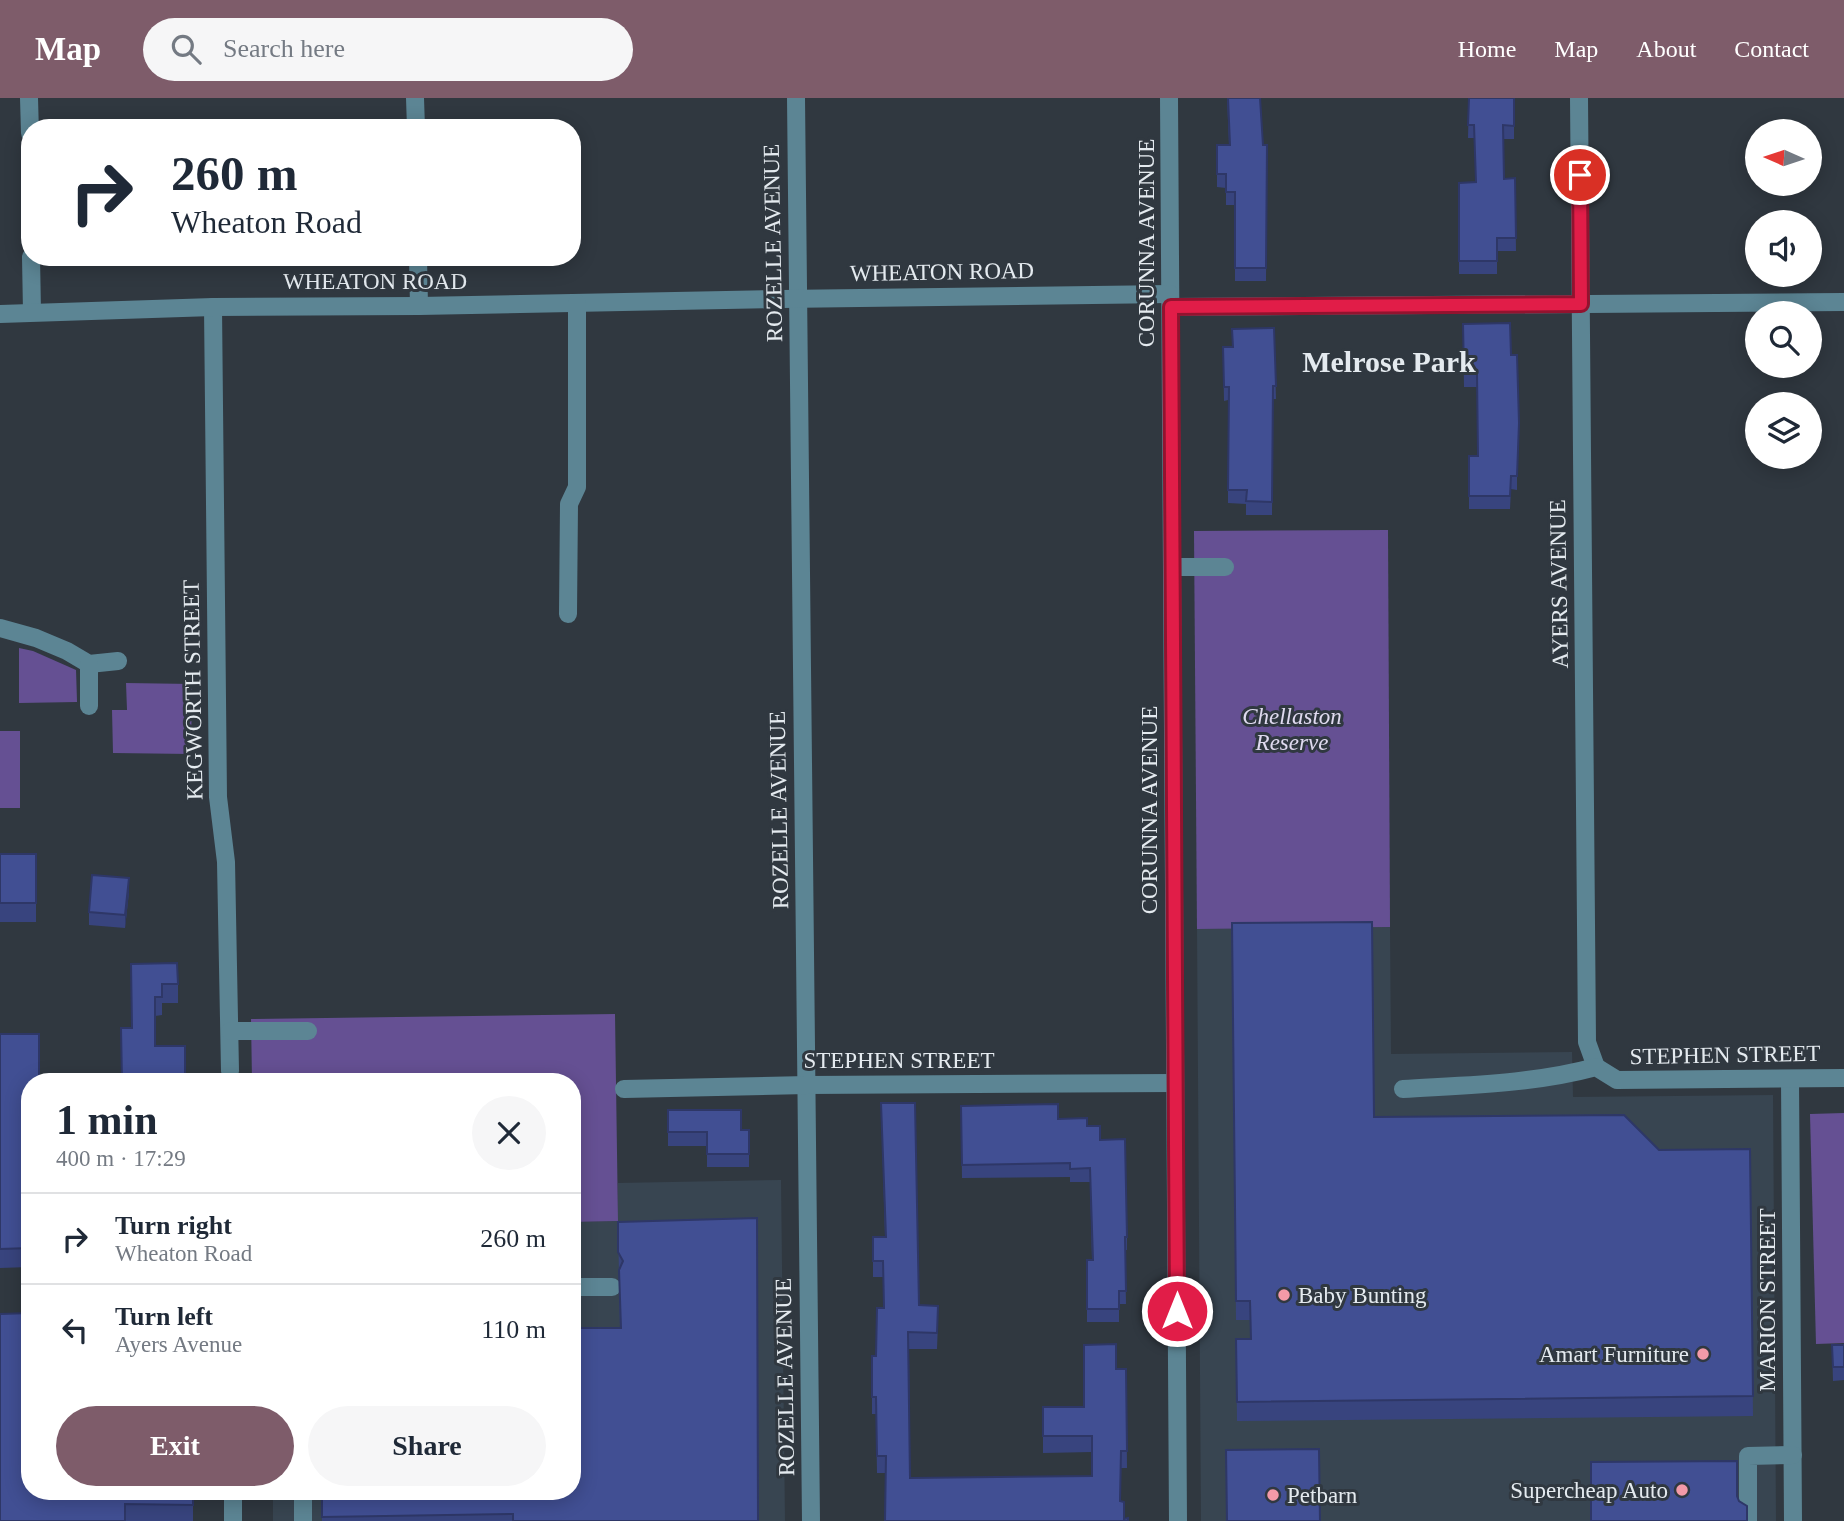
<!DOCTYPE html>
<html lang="en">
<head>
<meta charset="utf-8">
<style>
	body { margin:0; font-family:Georgia,serif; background:#f6f6f7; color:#1f2937; height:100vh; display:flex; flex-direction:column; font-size:26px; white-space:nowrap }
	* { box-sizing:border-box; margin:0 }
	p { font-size:23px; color:#747a83 }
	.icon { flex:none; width:38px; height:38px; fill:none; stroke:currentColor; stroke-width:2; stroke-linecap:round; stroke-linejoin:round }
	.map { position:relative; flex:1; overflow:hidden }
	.sheet { position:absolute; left:21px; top:975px; width:560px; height:427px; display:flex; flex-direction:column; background:#fff; border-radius:28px; box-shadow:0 4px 18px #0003 }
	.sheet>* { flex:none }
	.banner { position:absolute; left:21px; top:21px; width:560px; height:147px; border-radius:28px; box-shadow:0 4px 18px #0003; background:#fff; color:#1f2937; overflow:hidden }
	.needle { width:46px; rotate:273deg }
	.controls { position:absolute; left:1745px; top:21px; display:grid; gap:14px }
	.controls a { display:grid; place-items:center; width:77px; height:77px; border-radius:50%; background:#fff; box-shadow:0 4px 18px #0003; font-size:35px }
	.pin { position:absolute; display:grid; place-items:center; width:60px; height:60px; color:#fff; margin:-30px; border:4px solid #fff; border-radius:50%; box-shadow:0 2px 7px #0007 }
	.me { position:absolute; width:77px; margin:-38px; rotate:0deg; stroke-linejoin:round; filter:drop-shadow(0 0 5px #0008) }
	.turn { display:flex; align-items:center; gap:24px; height:147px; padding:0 35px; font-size:32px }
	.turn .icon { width:91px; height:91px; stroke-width:2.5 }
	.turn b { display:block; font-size:49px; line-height:60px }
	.round { display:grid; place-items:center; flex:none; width:74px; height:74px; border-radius:37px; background:#f6f6f7 }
	.summary { display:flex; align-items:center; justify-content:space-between; height:119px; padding:0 35px }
	h1 { font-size:42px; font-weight:700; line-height:52px }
	.cta { display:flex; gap:14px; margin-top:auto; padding:14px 35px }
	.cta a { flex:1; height:80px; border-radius:42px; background:#7e5c6a; color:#fff; font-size:28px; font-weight:700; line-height:80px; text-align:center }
	.cta a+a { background:#f6f6f7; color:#1f2937 }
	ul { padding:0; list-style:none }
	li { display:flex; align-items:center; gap:21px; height:91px; padding:0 35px; border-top:2px solid #e0e1e3 }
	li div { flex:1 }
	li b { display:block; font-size:26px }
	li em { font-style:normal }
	header { display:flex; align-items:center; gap:42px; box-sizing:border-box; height:98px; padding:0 35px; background:#7e5c6a; color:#fff }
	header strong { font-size:33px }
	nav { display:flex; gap:38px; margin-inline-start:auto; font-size:24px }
	.search { width:490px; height:63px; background:#f6f6f7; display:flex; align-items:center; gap:18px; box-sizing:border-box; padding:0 24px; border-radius:38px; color:#747a83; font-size:26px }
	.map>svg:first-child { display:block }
	.built { fill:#384551 }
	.green { fill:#655093 }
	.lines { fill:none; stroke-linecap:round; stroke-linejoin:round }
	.minor { stroke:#5c8594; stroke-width:18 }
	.wall { fill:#38447e }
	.shaded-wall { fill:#2e3767 }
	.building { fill:#414f93; stroke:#2e3767; stroke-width:2 }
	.route-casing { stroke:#92132f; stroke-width:18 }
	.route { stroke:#e11d48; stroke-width:12 }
	.poi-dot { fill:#f39aa8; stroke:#303840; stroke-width:2.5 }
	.labels { text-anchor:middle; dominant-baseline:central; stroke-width:6; stroke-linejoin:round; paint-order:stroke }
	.street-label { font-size:23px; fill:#e4eaef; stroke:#303840 }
	.park-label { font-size:23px; font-style:italic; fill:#e0dbf0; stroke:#303840 }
	.poi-label { font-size:23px; fill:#e4eaef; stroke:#303840; text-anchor:start }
	.district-label { font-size:30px; font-weight:bold; fill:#e4eaef; stroke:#303840 }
</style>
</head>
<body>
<header>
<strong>Map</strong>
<div class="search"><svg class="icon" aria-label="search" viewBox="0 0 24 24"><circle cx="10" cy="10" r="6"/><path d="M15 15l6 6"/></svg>Search here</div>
<nav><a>Home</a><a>Map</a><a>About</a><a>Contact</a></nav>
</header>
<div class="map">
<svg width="1844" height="1423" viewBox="0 0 1844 1423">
	<rect width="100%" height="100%" fill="#303840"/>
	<g class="built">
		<path d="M 1390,829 L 1391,956 L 1572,954 L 1573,999 L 1773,997 L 1776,1423 L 1201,1423 L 1197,831 Z"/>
		<path d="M 781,1082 L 785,1423 L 273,1423 L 273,1393 L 572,1393 L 572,1124 L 618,1123 L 618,1085 Z"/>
	</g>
	<g class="green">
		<path d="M 1388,432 L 1390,829 L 1197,831 L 1194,433 Z"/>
		<path d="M 19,550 L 33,553 L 76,572 L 77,604 L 19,605 Z"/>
		<path d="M 126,585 L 192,586 L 191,656 L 113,655 L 112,612 L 127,612 Z"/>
		<rect x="0" y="633" width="20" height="77"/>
		<path d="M 615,916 L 618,1123 L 572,1124 L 572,984 L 252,983 L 251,921 Z"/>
		<path d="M 1844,1015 L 1844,1245 L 1816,1246 L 1810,1016 Z"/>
	</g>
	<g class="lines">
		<g class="minor">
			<path d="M 29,0 L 30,35"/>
			<path d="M 415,0 L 416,30"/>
			<path d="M 796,0 L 811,1423"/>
			<path d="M 1169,0 L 1178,1423"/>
			<path d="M 1579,0 L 1587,944 L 1596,969"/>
			<path d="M 31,159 L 32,214"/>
			<path d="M 418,159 L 419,208"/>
			<path d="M 213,209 L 218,699 L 226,764 L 230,973"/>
			<path d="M 1171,209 L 1844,204"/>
			<path d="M 0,216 L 213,209 L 419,208 L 782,201 L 1170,196"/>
			<path d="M 1172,469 L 1225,469"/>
			<path d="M 568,516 L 569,406 L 577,389 L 577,205"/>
			<path d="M 0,530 L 36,540 L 67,553 L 89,566 L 118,563"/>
			<path d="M 89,608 L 89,566"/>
			<path d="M 230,933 L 308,933"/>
			<path d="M 1790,981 L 1793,1423"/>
			<path d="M 624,991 L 807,987 L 1175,985"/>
			<path d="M 1403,991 C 1468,987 1533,986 1596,969 L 1617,982 L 1844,980"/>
			<path d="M 572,1189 L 612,1189"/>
			<path d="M 233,1393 L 233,1423"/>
			<path d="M 303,1393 L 303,1423"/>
			<path d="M 1748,1423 L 1748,1358 L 1793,1357"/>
		</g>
	</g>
	<g class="wall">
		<path d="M 1227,0 L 1260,0 L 1263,47 L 1267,47 L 1266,183 L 1235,183 L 1235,107 L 1226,107 L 1226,90 L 1217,89 L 1217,47 L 1229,47 Z"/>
		<path d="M 1469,0 L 1514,0 L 1514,41 L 1503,41 L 1504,81 L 1515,80 L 1516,153 L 1497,153 L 1497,176 L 1459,176 L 1459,85 L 1476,84 L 1474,40 L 1468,40 Z"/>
		<path d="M 1463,226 L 1511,257 L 1517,257 L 1517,392 L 1511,391 L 1510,411 L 1469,411 L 1469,358 L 1478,358 L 1477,289 L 1464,289 Z"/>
		<path d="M 1274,230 L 1276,301 L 1273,301 L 1272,417 L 1246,417 L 1246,406 L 1228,405 L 1228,302 L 1224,303 L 1223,249 L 1233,249 L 1232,231 Z"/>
		<rect x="0" y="756" width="36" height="68"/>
		<path d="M 129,794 L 125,830 L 89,827 L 89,814 Z"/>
		<path d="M 1232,825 L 1374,1019 L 1659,1052 L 1750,1051 L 1753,1318 L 1237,1323 L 1236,1241 L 1250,1241 L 1250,1222 L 1236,1222 Z"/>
		<path d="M 131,866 L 178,886 L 178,905 L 162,905 L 162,917 L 155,918 L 132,930 Z"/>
		<path d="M 0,936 L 30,984 L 30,1169 L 0,1170 Z"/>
		<path d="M 881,1005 L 919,1207 L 938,1224 L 937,1251 L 909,1251 L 910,1380 L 1092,1378 L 1092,1354 L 1043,1355 L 1043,1309 L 1084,1309 L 1116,1271 L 1126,1271 L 1127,1370 L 1121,1370 L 1120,1404 L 885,1423 L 886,1375 L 877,1375 L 876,1316 L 872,1316 L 872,1258 L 876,1258 L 883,1210 L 883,1179 L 873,1179 L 873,1139 L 885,1139 Z"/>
		<path d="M 961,1008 L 1058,1021 L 1087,1028 L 1100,1042 L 1127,1139 L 1127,1152 L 1125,1152 L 1126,1206 L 1119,1206 L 1119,1224 L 1087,1224 L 1087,1162 L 1092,1162 L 1090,1084 L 1070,1084 L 1070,1079 L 962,1080 Z"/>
		<path d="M 668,1012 L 741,1032 L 749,1032 L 749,1069 L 707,1069 L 707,1048 L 668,1048 Z"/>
		<path d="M 618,1124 L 758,1423 L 322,1423 L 322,1393 L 620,1230 Z"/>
		<path d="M 1832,1247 L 1844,1247 L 1844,1282 L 1833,1283 Z"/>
		<path d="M 30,1393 L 193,1393 L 193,1423 L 0,1423 Z"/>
	</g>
	<path class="shaded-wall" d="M 129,780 L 129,794 L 125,830 L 125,817 Z"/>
	<g class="building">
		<path d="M 1228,0 L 1260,0 L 1263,47 L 1267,47 L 1266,170 L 1235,170 L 1235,94 L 1226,94 L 1226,76 L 1217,76 L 1217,47 L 1230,47 Z"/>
		<path d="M 1469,0 L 1514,0 L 1514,28 L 1503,27 L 1504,81 L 1515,80 L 1516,140 L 1497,140 L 1497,163 L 1459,163 L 1459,85 L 1476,84 L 1474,27 L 1468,27 Z"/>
		<path d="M 1510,225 L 1511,257 L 1517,257 L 1519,325 L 1517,378 L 1511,378 L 1510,398 L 1469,398 L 1469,358 L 1478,358 L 1477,276 L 1464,276 L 1463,226 Z"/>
		<path d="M 1274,230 L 1276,288 L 1273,288 L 1272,404 L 1246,403 L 1247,392 L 1228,392 L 1229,289 L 1224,289 L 1223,249 L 1233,249 L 1232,231 Z"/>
		<rect x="0" y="756" width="36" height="49"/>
		<path d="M 92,777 L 129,780 L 125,817 L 89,814 Z"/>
		<path d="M 1372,824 L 1374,1019 L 1624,1017 L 1659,1052 L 1750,1051 L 1753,1298 L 1237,1304 L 1236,1241 L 1251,1241 L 1250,1203 L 1236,1203 L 1232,825 Z"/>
		<path d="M 177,865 L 178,886 L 162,886 L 162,899 L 155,899 L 155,948 L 185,948 L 185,984 L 122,984 L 121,930 L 132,930 L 131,866 Z"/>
		<path d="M 0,936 L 39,936 L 39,984 L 30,984 L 30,1150 L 0,1151 Z"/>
		<path d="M 881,1005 L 915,1005 L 919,1207 L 938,1208 L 937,1235 L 908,1234 L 910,1380 L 1092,1378 L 1092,1338 L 1043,1338 L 1043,1309 L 1084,1309 L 1084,1247 L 1116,1246 L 1116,1271 L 1126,1271 L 1127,1353 L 1121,1353 L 1120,1403 L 1124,1404 L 1124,1421 L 1128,1420 L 1128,1423 L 885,1423 L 886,1358 L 877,1358 L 876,1299 L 872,1299 L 872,1258 L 876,1258 L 877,1210 L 884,1210 L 883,1163 L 873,1163 L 873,1139 L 886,1139 Z"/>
		<path d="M 1058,1006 L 1058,1021 L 1087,1020 L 1087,1028 L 1100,1028 L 1100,1042 L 1125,1041 L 1127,1139 L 1125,1139 L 1126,1193 L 1119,1193 L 1119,1211 L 1087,1211 L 1087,1162 L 1093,1162 L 1090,1070 L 1070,1071 L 1070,1065 L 962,1067 L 961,1008 Z"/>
		<path d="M 668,1012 L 741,1012 L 741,1032 L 749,1032 L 749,1056 L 707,1056 L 707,1034 L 668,1034 Z"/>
		<path d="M 757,1120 L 758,1423 L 513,1423 L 513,1416 L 322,1419 L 322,1393 L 572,1393 L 572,1230 L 621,1230 L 619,1172 L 623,1163 L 618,1154 L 618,1124 Z"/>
		<path d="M 30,1215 L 30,1393 L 193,1393 L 193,1407 L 125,1406 L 125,1423 L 0,1423 L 0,1216 Z"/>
		<path d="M 1832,1247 L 1844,1247 L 1844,1269 L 1833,1269 Z"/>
		<path d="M 1319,1351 L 1320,1423 L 1227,1423 L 1226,1352 Z"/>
		<path d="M 1737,1363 L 1737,1398 L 1739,1403 L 1747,1408 L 1747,1423 L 1591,1423 L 1591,1364 Z"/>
	</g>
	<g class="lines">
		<defs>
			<path id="route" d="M 1177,1213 L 1171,209 L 1581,206 L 1580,77"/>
		</defs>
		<use href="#route" class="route-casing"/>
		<use href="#route" class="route"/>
	</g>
	<g class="poi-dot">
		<circle cx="1284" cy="1197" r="7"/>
		<circle cx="1703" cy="1256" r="7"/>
		<circle cx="1682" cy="1392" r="7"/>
		<circle cx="1273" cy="1397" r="7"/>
	</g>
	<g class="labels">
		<g class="street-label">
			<text transform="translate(773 145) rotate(-91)">ROZELLE AVENUE</text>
			<text transform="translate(1146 145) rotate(-90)">CORUNNA AVENUE</text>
			<text transform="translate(942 174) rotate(-1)">WHEATON ROAD</text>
			<text x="375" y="183">WHEATON ROAD</text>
			<text transform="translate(1559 486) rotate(-91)">AYERS AVENUE</text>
			<text transform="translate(193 592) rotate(-91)">KEGWORTH STREET</text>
			<text transform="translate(779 712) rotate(-91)">ROZELLE AVENUE</text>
			<text transform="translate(1149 712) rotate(-90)">CORUNNA AVENUE</text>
			<text transform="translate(1725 957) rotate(-1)">STEPHEN STREET</text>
			<text x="899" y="962">STEPHEN STREET</text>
			<text transform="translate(1767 1202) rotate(-90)">MARION STREET</text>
			<text transform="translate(785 1279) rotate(-91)">ROZELLE AVENUE</text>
		</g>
		<g class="park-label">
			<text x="1292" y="618">Chellaston<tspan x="1292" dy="26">Reserve</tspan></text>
		</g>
		<g class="poi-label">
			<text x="1298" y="1197">Baby Bunting</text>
			<text x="1689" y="1256" text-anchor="end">Amart Furniture</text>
			<text x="1668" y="1392" text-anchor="end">Supercheap Auto</text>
			<text x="1287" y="1397">Petbarn</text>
		</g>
		<g class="district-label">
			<text x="1389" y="263">Melrose Park</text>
		</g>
	</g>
</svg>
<div class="controls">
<a><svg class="needle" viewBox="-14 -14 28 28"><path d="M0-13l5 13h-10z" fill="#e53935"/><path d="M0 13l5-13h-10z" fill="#747a83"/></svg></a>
<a><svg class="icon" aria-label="sound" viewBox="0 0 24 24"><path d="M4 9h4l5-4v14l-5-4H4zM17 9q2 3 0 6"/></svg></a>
<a><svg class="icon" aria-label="search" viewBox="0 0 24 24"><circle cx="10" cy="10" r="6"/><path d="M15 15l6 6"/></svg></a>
<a><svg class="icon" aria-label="layers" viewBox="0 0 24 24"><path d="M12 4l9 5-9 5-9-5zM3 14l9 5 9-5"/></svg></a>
</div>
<div class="pin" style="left:1580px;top:77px;background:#d93025"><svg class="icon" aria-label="arrive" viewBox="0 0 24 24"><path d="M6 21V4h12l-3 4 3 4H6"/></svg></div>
<svg class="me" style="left:1177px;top:1213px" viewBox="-20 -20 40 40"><circle r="17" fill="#e11d48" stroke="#fff" stroke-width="3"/><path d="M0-11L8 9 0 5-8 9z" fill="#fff"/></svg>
<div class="banner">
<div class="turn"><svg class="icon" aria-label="right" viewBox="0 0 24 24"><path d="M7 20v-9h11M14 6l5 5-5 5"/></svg><div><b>260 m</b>Wheaton Road</div></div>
</div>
<section class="sheet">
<div class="summary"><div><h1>1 min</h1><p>400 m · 17:29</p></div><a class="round"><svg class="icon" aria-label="close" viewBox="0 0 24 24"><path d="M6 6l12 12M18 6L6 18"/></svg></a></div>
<ul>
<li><svg class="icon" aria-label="right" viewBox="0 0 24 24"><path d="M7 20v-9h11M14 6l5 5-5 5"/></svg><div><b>Turn right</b><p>Wheaton Road</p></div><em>260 m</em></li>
<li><svg class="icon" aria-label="left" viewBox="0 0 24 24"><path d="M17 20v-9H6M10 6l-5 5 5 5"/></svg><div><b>Turn left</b><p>Ayers Avenue</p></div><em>110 m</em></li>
</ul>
<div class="cta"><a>Exit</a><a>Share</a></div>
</section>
</div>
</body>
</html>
